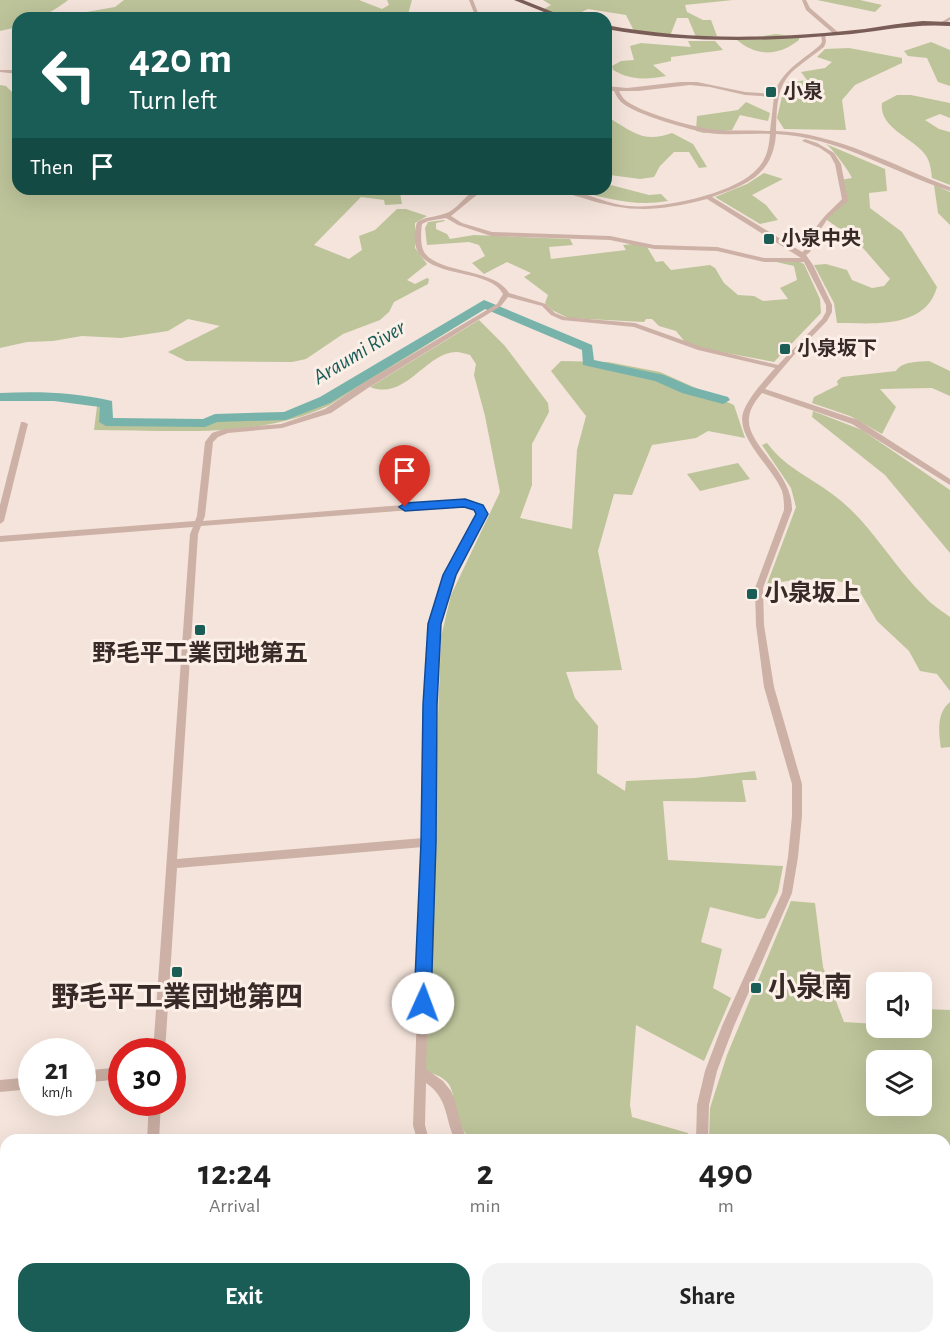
<!DOCTYPE html>
<html lang="en">
<head>
<meta charset="utf-8">
<style>
	body { margin:0; font-family:"Alegreya Sans","Noto Sans JP",sans-serif; background:#f2f2f2; color:#222; height:100vh; display:flex; flex-direction:column; font-size:22px; white-space:nowrap }
	* { box-sizing:border-box; margin:0 }
	p { font-size:20px; color:#767676 }
	.icon { flex:none; width:33px; height:33px; fill:none; stroke:currentColor; stroke-width:2; stroke-linecap:round; stroke-linejoin:round }
	.map { position:relative; flex:1; overflow:hidden }
	.side { position:absolute; left:0px; top:1134px; width:951px; height:210px; display:flex; flex-direction:column; background:#fff; border-radius:18px 18px 0 0; box-shadow:0 6px 24px #0002 }
	.side>* { flex:none }
	.guide { position:absolute; left:12px; top:12px; width:600px; height:183px; border-radius:18px; box-shadow:0 6px 24px #0002; background:#195d56; color:#fff; overflow:hidden }
	.controls { position:absolute; left:866px; top:972px; display:grid; gap:12px }
	.controls a { display:grid; place-items:center; width:66px; height:66px; border-radius:12px; background:#fff; box-shadow:0 6px 24px #0002; font-size:30px }
	.speed { position:absolute; left:18px; top:1038px; display:flex; gap:12px; font-size:30px; font-weight:700; text-align:center }
	.speed>* { display:grid; place-content:center; width:78px; height:78px; border-radius:50%; background:#fff; box-shadow:0 6px 24px #0002; line-height:1 }
	.speed small { font-size:15px; font-weight:400 }
	.speed .limit { border:9px solid #d22; background:#fff; color:#111 }
	.pin { position:absolute; display:grid; place-items:center; width:51px; height:51px; color:#fff; margin:-62px -26px; border-radius:50% 50% 50% 0; rotate:-45deg; box-shadow:0 0 6px #0007 }
	.pin .icon { rotate:45deg }
	.me { position:absolute; width:66px; margin:-33px; rotate:2deg; stroke-linejoin:round; filter:drop-shadow(0 0 4px #0008) }
	.turn { display:flex; align-items:center; gap:21px; height:126px; padding:0 18px; font-size:27px }
	.turn .icon { width:78px; height:78px; stroke-width:2.5 }
	.turn b { display:block; font-size:42px; line-height:51px }
	.then { display:flex; align-items:center; height:57px; padding:0 18px; background:#0003; gap:12px; font-size:22px }
	.eta { display:flex; justify-content:space-evenly; align-items:center; height:102px; text-align:center }
	.eta b { font-size:36px; font-weight:600; line-height:42px }
	.button { display:flex; gap:12px; margin-top:auto; padding:12px 18px }
	.button a { flex:1; height:69px; border-radius:18px; background:#195d56; color:#fff; font-size:24px; font-weight:600; line-height:69px; text-align:center }
	.button a+a { background:#f2f2f2; color:#222 }
	.map>svg:first-child { display:block }
	.green { fill:#bdc49a; fill-rule:evenodd }
	.lines { fill:none; stroke-linecap:round; stroke-linejoin:round }
	.river { fill:#77b3ab; fill-rule:evenodd }
	.minor { fill:#cdb1a6; fill-rule:evenodd }
	.major { fill:#7b5d57; fill-rule:evenodd }
	.route { fill:#1a73e8; stroke:#114b97; stroke-width:1.5 }
	.poi-dot { fill:#195d56; stroke:#fbefe8; stroke-width:2 }
	.labels { text-anchor:middle; dominant-baseline:central; stroke-width:6; stroke-linejoin:round; paint-order:stroke }
	.far-poi-label { font-size:20px; font-weight:bold; fill:#382a27; stroke:#fbefe8; text-anchor:start }
	.far-water-label { font-size:22px; font-style:italic; fill:#195d56; stroke:#fbefe8 }
	.poi-label { font-size:24px; font-weight:bold; fill:#382a27; stroke:#fbefe8; text-anchor:start }
	.near-poi-label { font-size:28px; font-weight:bold; fill:#382a27; stroke:#fbefe8; text-anchor:start }
</style>
</head>
<body>
<div class="map">
<svg width="950" height="1344" viewBox="0 0 950 1344">
	<rect width="100%" height="100%" fill="#f4e4db"/>
	<g class="green">
		<path d="M 0,0 L 68,0 C 64,4 43,17 38,18 C 32,19 24,18 18,18 L 18,27 L 0,31 Z"/>
		<path d="M 124,0 L 359,0 L 382,9 L 389,5 L 387,0 L 412,0 L 407,18 L 72,18 L 75,14 L 115,7 Z"/>
		<path d="M 543,0 L 733,0 L 685,5 L 687,12 L 703,20 L 711,20 L 717,36 L 696,37 L 688,18 L 677,18 L 670,36 L 634,31 L 626,15 L 588,9 L 569,18 L 544,9 L 551,5 Z"/>
		<path d="M 817,0 L 860,0 L 882,5 L 875,12 Z"/>
		<path d="M 776,34 L 799,37 L 799,40 C 779,56 757,57 737,40 Z"/>
		<path d="M 688,41 L 715,41 L 723,50 L 671,57 L 671,61 L 653,65 L 666,76 C 647,80 630,80 613,70 L 612,66 L 621,61 L 634,60 L 630,46 L 641,43 L 691,47 Z"/>
		<path d="M 931,42 L 950,50 L 950,86 L 938,82 L 927,58 L 908,56 L 904,51 Z"/>
		<path d="M 849,48 L 902,58 L 902,63 L 855,85 L 842,100 L 846,130 L 784,129 L 777,118 L 785,83 L 807,80 L 801,72 L 825,68 L 832,62 L 817,57 L 825,49 Z"/>
		<path d="M 0,85 L 6,86 L 13,93 L 18,92 L 18,189 L 407,189 L 400,193 L 402,204 L 385,205 L 384,200 L 361,197 L 314,245 L 349,259 L 362,250 L 359,236 L 375,230 L 397,209 L 406,209 L 427,216 L 415,223 L 415,248 L 427,264 L 407,280 L 415,284 L 427,278 L 429,279 L 428,284 L 394,302 L 389,312 L 380,320 L 343,334 L 306,359 L 292,362 L 186,361 L 168,352 L 220,326 L 188,319 L 168,331 L 121,338 L 82,336 L 53,341 L 27,342 L 0,348 Z"/>
		<path d="M 897,95 L 911,95 L 950,103 L 950,118 L 940,114 L 925,120 L 939,129 L 950,132 L 950,185 L 932,178 C 931,169 930,159 923,152 C 909,136 879,127 882,103 Z"/>
		<path d="M 746,102 L 770,113 L 768,121 L 740,115 L 732,130 L 704,133 L 696,131 L 697,116 L 738,110 Z"/>
		<path d="M 611,119 C 634,133 645,143 672,133 L 693,144 L 707,167 L 699,168 L 689,152 L 674,152 L 660,166 L 654,177 L 640,179 L 610,175 L 607,184 L 649,195 L 661,194 L 668,201 C 634,207 604,198 571,189 L 606,189 L 606,121 Z"/>
		<path d="M 826,144 L 885,169 L 887,191 L 869,193 L 870,208 L 902,232 L 937,287 C 925,330 872,323 837,323 L 834,303 L 814,265 L 826,264 L 847,270 L 852,280 L 872,288 L 884,286 L 890,279 L 856,240 L 824,218 L 842,199 L 840,180 L 852,178 C 849,171 832,148 826,144 Z"/>
		<path d="M 764,173 L 783,179 L 752,195 L 766,205 L 778,220 L 760,224 L 715,197 L 747,184 Z"/>
		<path d="M 934,185 L 950,192 L 950,225 L 938,213 Z"/>
		<path d="M 444,220 L 445,221 L 436,223 L 436,229 L 447,234 L 450,239 L 474,235 L 570,239 L 573,245 L 549,247 L 551,259 L 626,250 L 623,245 L 633,244 L 647,247 L 656,262 L 663,261 L 671,270 L 710,265 L 715,268 L 724,283 L 738,295 L 754,296 L 763,301 L 788,299 L 780,288 L 797,280 L 794,266 L 772,261 L 798,261 L 804,264 L 820,299 L 821,313 L 774,362 L 700,348 L 685,342 L 676,331 L 659,326 L 652,319 L 646,319 L 644,322 L 568,318 L 552,310 L 545,303 L 548,295 L 524,277 L 531,273 L 507,262 L 484,274 L 472,263 L 485,256 L 479,245 L 469,242 L 427,245 L 425,228 L 428,222 Z"/>
		<path d="M 484,305 L 488,307 L 328,406 C 257,439 171,430 94,430 L 97,406 L 103,406 L 104,424 L 206,425 L 216,419 L 287,417 L 326,402 L 445,326 Z"/>
		<path d="M 479,320 L 505,346 L 548,403 L 549,412 L 532,444 L 532,485 L 520,518 L 572,529 L 577,450 L 586,416 L 551,371 L 561,361 L 608,362 L 660,372 L 734,405 L 745,438 L 708,431 L 696,438 L 652,445 L 632,495 L 614,494 L 598,551 L 622,670 L 566,672 L 575,698 L 598,726 L 597,773 L 625,791 L 626,781 L 695,778 L 755,771 L 757,780 L 742,780 L 746,802 L 663,801 L 668,860 L 783,866 L 778,892 L 765,918 L 758,919 L 710,907 L 701,942 L 722,949 L 713,988 L 731,998 L 704,1061 L 636,1025 L 630,1105 L 632,1117 L 688,1133 L 689,1140 L 472,1140 C 466,1134 461,1129 458,1121 C 449,1095 461,1081 425,1071 L 441,637 L 451,595 L 500,492 L 485,416 L 474,375 L 476,364 L 470,355 C 466,354 460,352 456,352 C 425,353 406,401 370,387 Z"/>
		<path d="M 929,361 L 950,371 L 950,396 L 932,388 L 880,389 L 896,407 L 882,434 L 850,416 L 812,403 L 814,397 L 838,385 L 837,381 L 842,377 L 896,371 C 902,361 918,362 929,361 Z"/>
		<path d="M 813,411 L 862,430 L 950,490 L 950,553 L 885,475 L 812,417 Z"/>
		<path d="M 767,443 C 787,470 815,479 840,500 C 873,527 894,567 925,597 C 932,605 942,611 950,617 L 950,691 L 937,674 L 920,671 L 909,651 L 877,621 L 856,585 C 825,577 799,579 767,584 L 796,507 L 791,488 L 762,445 Z"/>
		<path d="M 738,463 L 750,479 L 700,491 L 687,474 Z"/>
		<path d="M 950,702 L 950,747 L 941,748 C 939,733 936,713 950,702 Z"/>
		<path d="M 791,901 L 815,903 L 823,967 L 844,1022 L 876,1024 L 876,1028 L 921,1028 L 923,1009 L 950,1010 L 950,1212 L 945,1212 L 945,1140 L 709,1140 L 710,1108 L 727,1055 ZM 876,1060 L 921,1060 L 921,1106 L 876,1106 Z"/>
		<path d="M 796,1338 L 939,1338 L 940,1344 L 797,1344 Z"/>
	</g>
	<g class="lines">
		<path class="river" d="M 484,300 L 592,345 L 594,360 L 664,375 L 692,387 L 728,397 L 730,400 L 723,404 L 682,393 L 655,381 L 583,365 L 582,350 L 485,309 L 330,403 L 286,420 L 217,422 L 205,427 L 106,426 L 99,422 L 100,407 L 54,401 L 0,401 L 0,393 C 37,391 75,392 112,401 L 113,418 L 203,419 L 215,414 L 284,412 L 320,397 Z"/>
		<g class="minor">
			<path d="M 469,0 L 473,0 L 480,18 L 476,18 Z"/>
			<path d="M 802,0 L 806,0 L 810,8 L 839,33 L 839,35 L 835,35 L 806,10 Z"/>
			<path d="M 950,17 L 950,20 L 944,24 L 940,23 Z"/>
			<path d="M 823,33 L 825,34 L 826,42 L 824,47 C 814,55 803,62 794,70 C 776,86 777,108 776,131 C 837,133 894,166 950,187 L 950,191 C 892,172 838,137 776,134 C 773,175 747,185 712,197 L 802,252 L 804,251 C 815,226 822,217 842,200 L 842,199 L 835,164 L 830,155 L 820,148 L 802,141 L 805,139 L 817,143 L 834,153 L 841,164 L 848,201 L 828,218 L 817,235 L 810,252 L 806,255 L 813,265 L 832,305 L 832,312 L 827,321 L 794,355 L 765,389 L 858,420 L 950,479 L 950,485 L 852,424 L 762,393 C 756,400 750,408 749,418 C 746,445 793,472 792,510 L 763,588 L 764,625 L 774,687 L 802,784 L 802,816 L 798,857 L 792,893 L 734,1026 L 717,1071 L 709,1105 L 708,1140 L 696,1140 L 697,1105 L 705,1071 L 722,1026 L 782,893 L 788,857 L 792,816 L 792,784 L 764,687 L 756,625 L 755,588 L 784,510 C 784,504 784,498 782,491 C 773,467 733,436 744,410 C 751,394 764,381 775,368 L 698,350 L 634,327 L 562,320 L 551,315 L 542,306 L 508,297 L 501,306 L 368,388 L 331,413 L 282,428 L 228,433 L 218,437 L 213,442 L 205,516 L 203,521 L 465,500 L 482,506 L 486,514 C 463,557 443,599 436,648 L 433,842 L 426,1069 L 443,1081 L 451,1091 L 455,1101 L 462,1128 L 468,1140 L 455,1140 C 444,1117 449,1099 426,1083 L 425,1125 L 429,1140 L 417,1140 L 413,1125 L 423,847 L 177,868 L 165,1052 L 153,1052 L 190,534 L 193,527 L 0,542 L 0,536 L 195,521 L 197,516 L 205,442 L 212,433 L 224,429 L 281,424 L 325,409 L 362,384 L 497,304 L 503,294 C 487,262 399,286 417,222 C 427,216 439,217 449,212 C 462,205 468,189 484,189 L 451,216 L 462,223 L 492,232 L 610,236 L 654,245 L 717,247 L 764,258 L 801,258 L 707,199 C 659,211 632,214 583,198 C 575,196 565,193 557,189 C 581,189 604,204 629,206 C 662,209 736,194 758,168 C 767,158 769,147 770,134 C 750,133 729,136 709,133 C 690,130 636,115 621,102 C 618,99 616,95 614,91 L 606,90 L 606,86 L 627,88 L 680,82 L 697,82 L 745,92 L 774,94 C 782,70 802,61 820,45 L 822,42 L 821,34 ZM 690,85 L 710,87 L 745,95 L 774,97 L 770,131 C 753,130 735,131 718,130 C 699,129 637,112 624,99 C 622,97 620,93 619,91 L 638,91 ZM 446,218 L 458,225 L 491,236 L 610,240 L 654,249 L 717,251 L 764,262 L 804,262 L 826,305 L 826,312 L 822,319 L 778,365 L 702,347 L 635,323 L 565,317 L 555,313 L 546,304 L 509,293 C 495,268 438,274 424,252 C 420,244 421,232 422,224 L 428,221 ZM 464,506 L 476,510 L 478,514 C 455,557 435,599 428,648 L 423,838 L 177,859 L 198,534 L 201,526 Z"/>
			<path d="M 0,70 L 18,70 L 18,74 L 0,72 Z"/>
			<path d="M 21,422 L 24,422 L 28,424 L 4,521 L 0,524 L 0,505 Z"/>
			<path d="M 122,1067 L 122,1079 L 82,1083 L 82,1071 Z"/>
			<path d="M 32,1077 L 32,1089 L 0,1092 L 0,1080 Z"/>
			<path d="M 149,1102 L 161,1102 L 159,1140 L 147,1140 Z"/>
			<path d="M 132,1338 L 146,1338 L 145,1344 L 131,1344 Z"/>
			<path d="M 510,1338 L 524,1338 L 525,1344 L 511,1344 Z"/>
			<rect x="712" y="1338" width="14" height="6"/>
		</g>
		<g class="major">
			<path d="M 514,0 L 523,0 L 568,18 L 559,18 Z"/>
			<path d="M 923,21 L 950,22 L 950,26 C 913,23 877,32 840,35 C 761,42 684,43 606,29 L 606,25 C 685,40 765,39 845,31 C 871,29 897,23 923,21 Z"/>
		</g>
	</g>
	<path class="route" d="M 465,499 L 483,505 L 488,514 L 456,575 L 441,624 L 437,705 L 436,842 L 431,1003 L 429,1009 L 423,1011 L 417,1009 L 414,1003 L 421,842 L 423,705 L 428,624 L 443,575 L 476,514 L 474,510 L 464,507 L 405,511 L 399,507 L 405,503 Z"/>
	<g class="poi-dot">
		<rect x="765" y="86" width="12" height="12" rx="3"/>
		<rect x="763" y="233" width="12" height="12" rx="3"/>
		<rect x="779" y="343" width="12" height="12" rx="3"/>
		<rect x="746" y="588" width="12" height="12" rx="3"/>
		<rect x="194" y="624" width="12" height="12" rx="3"/>
		<rect x="171" y="966" width="12" height="12" rx="3"/>
		<rect x="750" y="982" width="12" height="12" rx="3"/>
	</g>
	<g class="labels">
		<g class="far-poi-label">
			<text x="783" y="92">小泉</text>
			<text x="781" y="239">小泉中央</text>
			<text x="797" y="349">小泉坂下</text>
		</g>
		<g class="far-water-label">
			<text transform="translate(359 352) rotate(-31)">Araumi River</text>
		</g>
		<g class="poi-label">
			<text x="764" y="594">小泉坂上</text>
			<text x="200" y="654" text-anchor="middle">野毛平工業団地第五</text>
		</g>
		<g class="near-poi-label">
			<text x="768" y="988">小泉南</text>
			<text x="177" y="998" text-anchor="middle">野毛平工業団地第四</text>
		</g>
	</g>
</svg>
<div class="controls">
<a><svg class="icon" aria-label="sound" viewBox="0 0 24 24"><path d="M4 9h4l5-4v14l-5-4H4zM17 9q2 3 0 6"/></svg></a>
<a><svg class="icon" aria-label="layers" viewBox="0 0 24 24"><path d="M12 4l9 5-9 5-9-5zM3 14l9 5 9-5"/></svg></a>
</div>
<div class="speed"><div>21<small>km/h</small></div><div class="limit">30</div></div>
<div class="pin" style="left:405px;top:507px;background:#d93025"><svg class="icon" aria-label="arrive" viewBox="0 0 24 24"><path d="M6 21V4h12l-3 4 3 4H6"/></svg></div>
<svg class="me" style="left:423px;top:1003px" viewBox="-20 -20 40 40"><circle r="19" fill="#fff"/><path d="M0-13L10 11 0 6-10 11z" fill="#1a73e8"/></svg>
<div class="guide">
<div class="turn"><svg class="icon" aria-label="left" viewBox="0 0 24 24"><path d="M17 20v-9H6M10 6l-5 5 5 5"/></svg><div><b>420 m</b>Turn left</div></div>
<div class="then">Then<svg class="icon" aria-label="arrive" viewBox="0 0 24 24"><path d="M6 21V4h12l-3 4 3 4H6"/></svg></div>
</div>
<section class="side">
<div class="eta">
<div><b>12:24</b><p>Arrival</p></div>
<div><b>2</b><p>min</p></div>
<div><b>490</b><p>m</p></div>
</div>
<div class="button"><a>Exit</a><a>Share</a></div>
</section>
</div>
</body>
</html>
